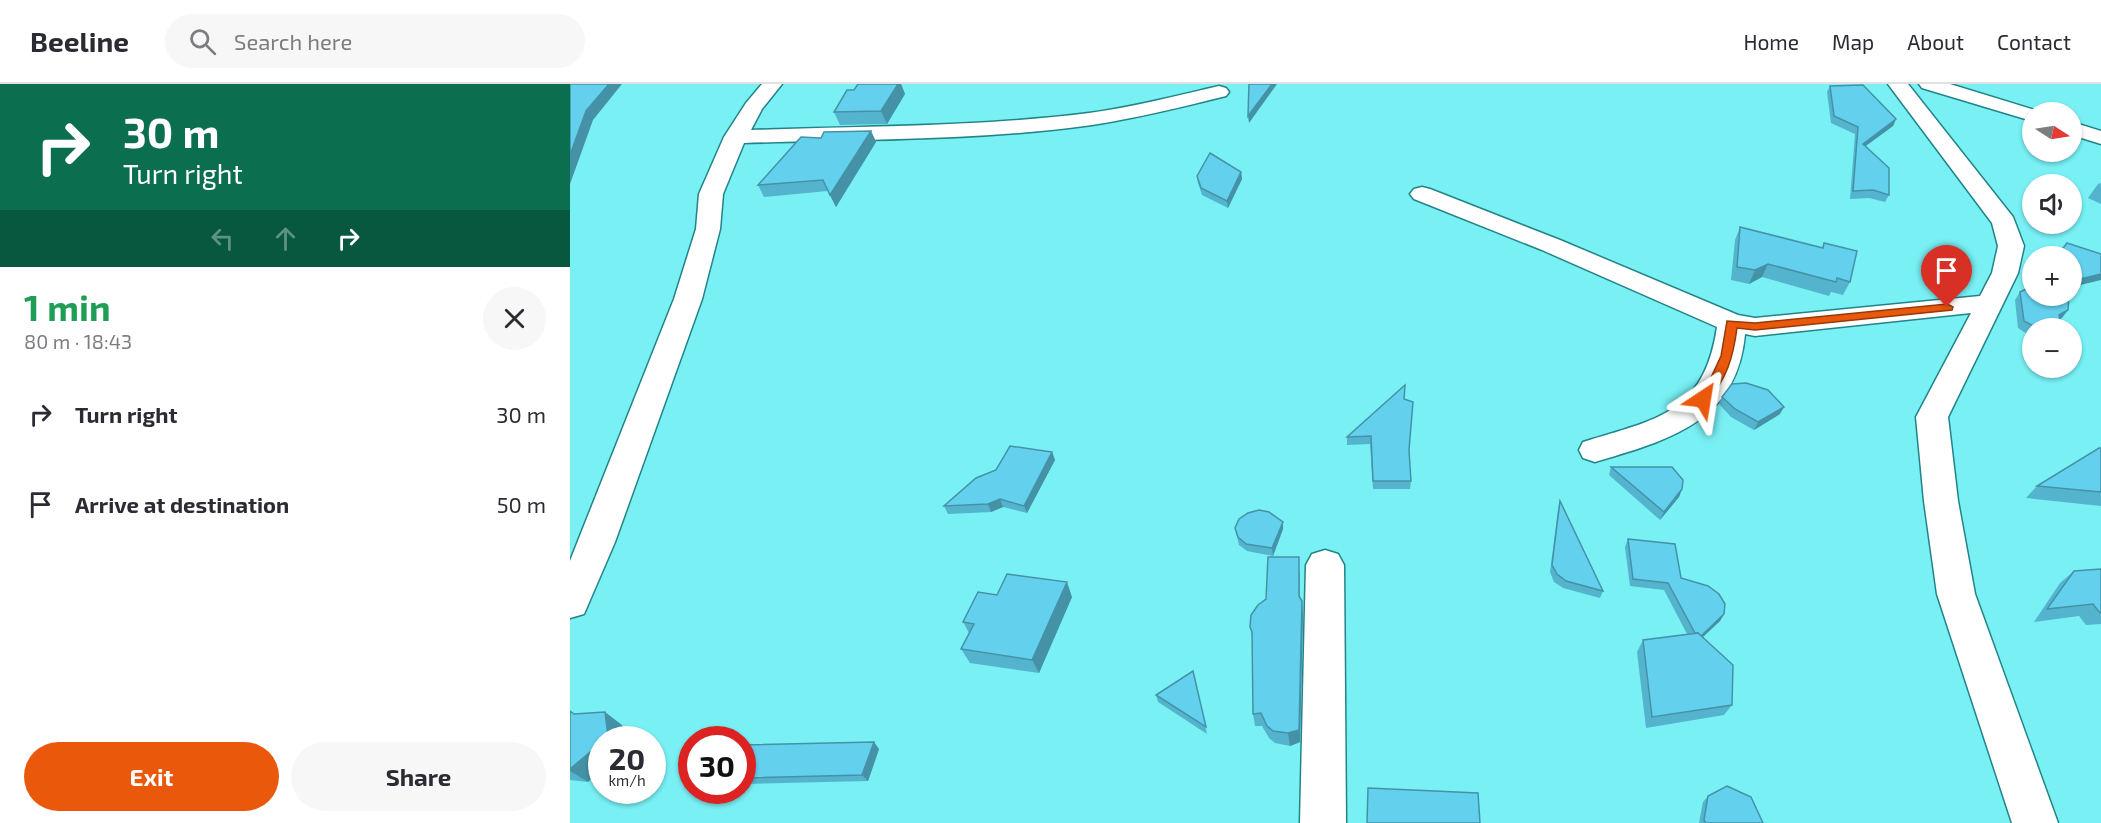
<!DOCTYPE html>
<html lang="en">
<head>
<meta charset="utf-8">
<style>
	body { margin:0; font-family:"Exo 2",sans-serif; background:#f7f7f7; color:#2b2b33; height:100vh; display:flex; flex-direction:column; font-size:22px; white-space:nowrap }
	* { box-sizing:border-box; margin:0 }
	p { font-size:20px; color:#7c7c81 }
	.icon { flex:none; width:33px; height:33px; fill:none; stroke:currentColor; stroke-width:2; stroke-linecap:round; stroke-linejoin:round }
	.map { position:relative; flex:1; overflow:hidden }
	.details { display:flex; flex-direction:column; background:#fff; width:570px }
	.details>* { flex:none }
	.top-card { background:#0b6e4f; color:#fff; overflow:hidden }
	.needle { width:39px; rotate:102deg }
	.fabs { position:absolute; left:1452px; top:18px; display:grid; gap:12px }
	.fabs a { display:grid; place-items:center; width:60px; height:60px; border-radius:50%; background:#fff; box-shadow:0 2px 4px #0004; font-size:30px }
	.speed { position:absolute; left:18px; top:642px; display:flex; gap:12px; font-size:30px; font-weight:700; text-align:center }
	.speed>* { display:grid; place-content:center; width:78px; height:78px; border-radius:50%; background:#fff; box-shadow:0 2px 4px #0004; line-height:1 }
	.speed small { font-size:15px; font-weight:400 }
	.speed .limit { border:9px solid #d22; background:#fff; color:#111 }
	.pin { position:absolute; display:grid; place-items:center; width:51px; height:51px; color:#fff; margin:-62px -26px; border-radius:50% 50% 50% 0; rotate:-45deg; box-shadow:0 0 6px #0007 }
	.pin .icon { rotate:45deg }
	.me { position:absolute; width:66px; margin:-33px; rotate:33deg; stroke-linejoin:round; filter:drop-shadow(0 0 4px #0008) }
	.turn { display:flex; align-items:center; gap:21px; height:126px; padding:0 24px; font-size:27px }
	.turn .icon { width:78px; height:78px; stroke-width:2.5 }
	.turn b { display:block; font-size:42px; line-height:51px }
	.lanes { display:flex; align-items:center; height:57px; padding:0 24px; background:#0003; justify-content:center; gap:30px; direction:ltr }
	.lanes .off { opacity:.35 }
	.round { display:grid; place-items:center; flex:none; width:63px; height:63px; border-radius:32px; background:#f7f7f7 }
	.overview { display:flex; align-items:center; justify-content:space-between; height:102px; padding:0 24px }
	h1 { font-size:36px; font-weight:700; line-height:45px; color:#1e9e55 }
	.cta { display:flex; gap:12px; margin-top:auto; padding:12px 24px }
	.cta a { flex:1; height:69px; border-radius:36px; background:#ea580c; color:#fff; font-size:24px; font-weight:700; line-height:69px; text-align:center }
	.cta a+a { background:#f7f7f7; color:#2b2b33 }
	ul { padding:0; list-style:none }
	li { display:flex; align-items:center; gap:18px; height:90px; padding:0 24px }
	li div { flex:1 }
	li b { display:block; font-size:22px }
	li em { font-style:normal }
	header { display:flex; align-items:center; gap:36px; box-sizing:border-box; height:84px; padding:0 30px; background:#fff; border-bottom:2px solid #e1e1e2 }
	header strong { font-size:28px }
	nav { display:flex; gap:33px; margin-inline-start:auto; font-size:21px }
	.search { width:420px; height:54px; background:#f7f7f7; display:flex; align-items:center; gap:15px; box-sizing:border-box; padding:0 21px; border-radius:33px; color:#7c7c81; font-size:22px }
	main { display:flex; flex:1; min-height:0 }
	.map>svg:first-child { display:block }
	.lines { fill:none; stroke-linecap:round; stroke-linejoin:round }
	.minor-casing { stroke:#228487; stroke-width:3 }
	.minor { fill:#fff; fill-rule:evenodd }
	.wall { fill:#55b4cd }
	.shaded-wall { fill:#4592a7 }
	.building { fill:#63d1ee; stroke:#4592a7; stroke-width:1.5 }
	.route { fill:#ea580c; stroke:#983908; stroke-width:1.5 }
</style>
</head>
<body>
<header>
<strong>Beeline</strong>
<div class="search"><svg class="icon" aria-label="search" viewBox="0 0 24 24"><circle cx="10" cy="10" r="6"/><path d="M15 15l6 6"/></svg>Search here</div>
<nav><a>Home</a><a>Map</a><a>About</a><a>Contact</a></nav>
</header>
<main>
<section class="details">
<div class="top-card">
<div class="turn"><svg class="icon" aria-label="right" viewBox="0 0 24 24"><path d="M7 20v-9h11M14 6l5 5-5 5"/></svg><div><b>30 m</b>Turn right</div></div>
<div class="lanes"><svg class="icon off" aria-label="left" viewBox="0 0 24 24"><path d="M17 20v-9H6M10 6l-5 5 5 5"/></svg><svg class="icon off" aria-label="ahead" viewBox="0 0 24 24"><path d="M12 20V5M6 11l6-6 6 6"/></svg><svg class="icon" aria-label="right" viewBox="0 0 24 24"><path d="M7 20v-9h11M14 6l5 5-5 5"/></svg></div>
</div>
<div class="overview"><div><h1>1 min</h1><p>80 m · 18:43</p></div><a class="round"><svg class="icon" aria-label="close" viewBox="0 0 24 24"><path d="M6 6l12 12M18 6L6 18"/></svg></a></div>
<ul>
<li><svg class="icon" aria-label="right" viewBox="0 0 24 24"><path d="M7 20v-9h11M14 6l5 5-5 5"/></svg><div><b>Turn right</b></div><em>30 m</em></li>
<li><svg class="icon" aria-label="arrive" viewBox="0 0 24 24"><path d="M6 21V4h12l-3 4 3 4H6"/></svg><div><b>Arrive at destination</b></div><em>50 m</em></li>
</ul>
<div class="cta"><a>Exit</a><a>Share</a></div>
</section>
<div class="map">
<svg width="1531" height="739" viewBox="0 0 1531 739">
	<rect width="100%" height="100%" fill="#78f0f4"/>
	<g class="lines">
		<defs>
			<g id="minor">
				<path d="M 192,0 L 212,0 L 192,25 L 181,46 C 294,42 407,43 519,29 C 563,23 606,12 649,2 L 656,4 L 659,8 L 656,12 C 612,23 567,34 522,41 C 407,57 290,55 174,59 L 153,110 L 150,145 L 132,215 L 45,458 L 14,530 L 0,534 L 0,477 L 104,215 L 126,145 L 129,110 L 154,53 L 176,19 Z"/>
				<path d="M 1318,0 L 1338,0 L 1443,133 L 1454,162 L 1448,189 L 1378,333 L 1388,417 L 1405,510 L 1488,739 L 1442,739 L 1367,510 L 1354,417 L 1346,333 L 1401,229 L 1185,252 L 1175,250 C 1167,339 1098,356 1025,378 L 1013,374 L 1009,366 L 1013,358 C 1087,335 1134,330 1147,243 L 972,166 L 844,115 L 840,110 L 844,105 L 852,103 L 860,105 L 990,156 L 1168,231 L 1185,234 L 1410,212 L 1422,189 L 1428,162 L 1422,139 Z"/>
				<path d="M 1349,0 L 1380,0 L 1471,28 L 1462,28 L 1462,37 L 1352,4 Z"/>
				<path d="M 1502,38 L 1531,47 L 1531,60 L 1502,51 Z"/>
				<path d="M 755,466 L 768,470 L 774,481 L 776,739 L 730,739 L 736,481 L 742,470 Z"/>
			</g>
		</defs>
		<use href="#minor" class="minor-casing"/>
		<use href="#minor" class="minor"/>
	</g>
	<g class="wall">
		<path d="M 288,0 L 331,0 L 335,10 L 317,40 L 270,41 L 264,28 L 284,6 Z"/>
		<path d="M 1260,2 L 1326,35 L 1323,42 L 1295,62 L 1319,111 L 1315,118 L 1299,114 L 1280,115 L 1285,50 L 1261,39 L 1257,8 Z"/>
		<path d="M 301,47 L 306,58 L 266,123 L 258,107 L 194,113 L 188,101 L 251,54 Z"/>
		<path d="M 671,88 L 672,95 L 658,124 L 632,111 L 628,99 L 627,92 Z"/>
		<path d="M 1531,99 L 1531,120 L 1518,114 L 1528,100 Z"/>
		<path d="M 1170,143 L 1252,164 L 1254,159 L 1280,198 L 1273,211 L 1261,208 L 1259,212 L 1192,193 L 1179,200 L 1161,196 L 1165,156 Z"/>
		<path d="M 1450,208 L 1492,234 L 1490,235 L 1491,244 L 1462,244 L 1462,253 L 1460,252 L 1448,244 L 1445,216 Z"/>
		<path d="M 1152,313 L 1210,330 L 1184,346 L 1161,333 L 1149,320 Z"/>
		<path d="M 834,315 L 841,397 L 840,405 L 803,405 L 800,360 L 777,361 L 777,353 Z"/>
		<path d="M 1531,364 L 1531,422 L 1456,414 L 1467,402 Z"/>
		<path d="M 482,368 L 485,376 L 457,429 L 433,423 L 421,428 L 378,430 L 374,422 Z"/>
		<path d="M 1041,383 L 1112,405 L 1109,413 L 1090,436 L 1039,391 Z"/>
		<path d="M 990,417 L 1033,507 L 1030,514 L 993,504 L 984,498 L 980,488 L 988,425 Z"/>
		<path d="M 665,444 L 713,445 L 703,472 L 677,467 L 669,461 Z"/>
		<path d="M 1058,455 L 1111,494 L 1154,530 L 1150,537 L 1133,553 L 1162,621 L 1154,631 L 1076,644 L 1067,568 L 1073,556 L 1117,550 L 1094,506 L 1060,502 L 1055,463 Z"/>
		<path d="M 1531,485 L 1531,540 L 1516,541 L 1509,532 L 1464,538 L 1490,499 L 1504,487 Z"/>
		<path d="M 730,487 L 730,514 L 733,531 L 730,658 L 720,662 L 705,659 L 699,654 L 692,642 L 685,642 L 683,630 L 683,558 L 680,543 Z"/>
		<path d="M 427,511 L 502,513 L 469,589 L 400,579 L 391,565 L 399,549 L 393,538 Z"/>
		<path d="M 623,587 L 637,650 L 588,618 L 586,611 Z"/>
		<path d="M 0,627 L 4,630 L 52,641 L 18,698 L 0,696 Z"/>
		<path d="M 172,661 L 309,665 L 298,697 L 172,700 Z"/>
		<path d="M 1138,712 L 1193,739 L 1129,739 L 1133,718 Z"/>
	</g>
	<g class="shaded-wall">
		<path d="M 39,0 L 52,0 L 23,36 L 0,100 L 0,71 L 16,27 Z"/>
		<path d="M 328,0 L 331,0 L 335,10 L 317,40 L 311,27 Z"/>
		<path d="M 702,0 L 707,0 L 679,39 L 678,32 Z"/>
		<path d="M 1326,35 L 1323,42 L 1289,67 L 1293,60 Z"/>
		<path d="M 301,47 L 306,58 L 266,123 L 260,111 Z"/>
		<path d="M 671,88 L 672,95 L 658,124 L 657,117 Z"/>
		<path d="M 1198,180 L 1192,193 L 1179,200 L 1185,186 Z"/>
		<path d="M 1531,190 L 1531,196 L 1502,203 L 1502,197 Z"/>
		<path d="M 1498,226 L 1492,234 L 1483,238 L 1489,231 Z"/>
		<path d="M 1214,323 L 1210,330 L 1184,346 L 1188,338 Z"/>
		<path d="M 482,368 L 485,376 L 457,429 L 454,422 Z"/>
		<path d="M 1112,405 L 1109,413 L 1090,436 L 1094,428 Z"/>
		<path d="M 430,415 L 433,423 L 421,428 L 418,420 Z"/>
		<path d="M 713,438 L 713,445 L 703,472 L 702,464 Z"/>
		<path d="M 497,498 L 502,513 L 469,589 L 462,576 Z"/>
		<path d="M 732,517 L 733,531 L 730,658 L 720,662 L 718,649 Z"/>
		<path d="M 1154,530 L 1150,537 L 1123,562 L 1127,555 Z"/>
		<path d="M 35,628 L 52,641 L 54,656 L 34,656 Z"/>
		<path d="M 32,658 L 32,686 L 18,698 L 0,687 L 0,685 Z"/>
		<path d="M 304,658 L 309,665 L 298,697 L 292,691 Z"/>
	</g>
	<g class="building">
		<path d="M 0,0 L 39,0 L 16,27 L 0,71 Z"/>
		<path d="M 288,0 L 328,0 L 311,27 L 264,28 L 277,6 L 284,6 Z"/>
		<path d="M 679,0 L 702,0 L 678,32 Z"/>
		<path d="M 1293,1 L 1326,35 L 1293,60 L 1319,84 L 1319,111 L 1303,106 L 1283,107 L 1288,43 L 1264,32 L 1260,2 Z"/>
		<path d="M 301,47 L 260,111 L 253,96 L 188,101 L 231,53 L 251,54 L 254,48 Z"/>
		<path d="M 640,69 L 671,88 L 657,117 L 631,104 L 627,92 Z"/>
		<path d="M 1170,143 L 1253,164 L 1254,159 L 1287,167 L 1280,198 L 1267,194 L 1266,198 L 1198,180 L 1185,186 L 1167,183 Z"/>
		<path d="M 1497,159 L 1531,170 L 1531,190 L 1502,197 L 1502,172 L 1487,172 Z"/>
		<path d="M 1462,202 L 1462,212 L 1499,212 L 1498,226 L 1489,231 L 1491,244 L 1467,244 L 1454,237 L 1450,208 Z"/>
		<path d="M 1176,299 L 1198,306 L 1214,323 L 1188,338 L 1165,325 L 1152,313 L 1162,300 Z"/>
		<path d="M 835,301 L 834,315 L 843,318 L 839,366 L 841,397 L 803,397 L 801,352 L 777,353 Z"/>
		<path d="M 440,362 L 482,368 L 454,422 L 430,415 L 418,420 L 374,422 L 406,394 L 426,386 Z"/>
		<path d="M 1529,364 L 1531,364 L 1531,408 L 1467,402 Z"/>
		<path d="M 1041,383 L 1102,383 L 1113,396 L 1112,405 L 1094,428 Z"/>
		<path d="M 990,417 L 1033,507 L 996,497 L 987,490 L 982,481 Z"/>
		<path d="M 689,426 L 699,428 L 713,438 L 702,464 L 676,460 L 668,453 L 665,444 L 669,435 L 678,429 Z"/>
		<path d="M 1058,455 L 1105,460 L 1111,494 L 1138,502 L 1149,510 L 1155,520 L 1154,530 L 1131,552 L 1128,549 L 1125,549 L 1098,499 L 1063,495 Z"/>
		<path d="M 698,473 L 729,473 L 729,512 L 732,517 L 729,646 L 718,649 L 703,647 L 697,642 L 691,629 L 683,630 L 682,548 L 680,543 L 681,531 L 688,521 L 696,515 Z"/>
		<path d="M 1531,485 L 1531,529 L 1530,529 L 1523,520 L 1477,525 L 1504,487 Z"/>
		<path d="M 437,490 L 497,498 L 462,576 L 391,565 L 404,540 L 393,538 L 408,508 L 427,511 Z"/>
		<path d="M 1128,549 L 1163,581 L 1162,621 L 1082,633 L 1073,556 Z"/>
		<path d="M 623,587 L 636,643 L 586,611 Z"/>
		<path d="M 0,627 L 4,630 L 35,628 L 38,652 L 34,656 L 32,656 L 32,658 L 0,685 Z"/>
		<path d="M 304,658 L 292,691 L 172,694 L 172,661 Z"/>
		<path d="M 1157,702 L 1181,713 L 1193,739 L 1136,739 L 1134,736 L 1138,712 Z"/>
		<path d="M 798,704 L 908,709 L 910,739 L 797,739 Z"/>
	</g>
	<path class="route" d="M 1377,220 L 1383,223 L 1382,226 L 1185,246 L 1167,244 C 1163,274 1157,294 1137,318 L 1128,318 L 1127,315 L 1138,300 L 1151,272 L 1157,237 L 1185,239 Z"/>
</svg>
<div class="fabs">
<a><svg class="needle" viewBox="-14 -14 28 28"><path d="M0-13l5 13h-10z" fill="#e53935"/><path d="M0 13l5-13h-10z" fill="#7c7c81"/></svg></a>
<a><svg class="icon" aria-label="sound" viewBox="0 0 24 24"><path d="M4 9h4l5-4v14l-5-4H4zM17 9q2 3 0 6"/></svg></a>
<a>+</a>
<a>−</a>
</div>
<div class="speed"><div>20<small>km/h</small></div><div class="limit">30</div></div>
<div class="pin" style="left:1377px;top:223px;background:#d93025"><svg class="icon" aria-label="arrive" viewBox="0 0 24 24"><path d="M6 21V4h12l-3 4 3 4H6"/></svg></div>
<svg class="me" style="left:1133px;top:315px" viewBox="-20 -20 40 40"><path d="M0-17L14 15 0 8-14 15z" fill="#ea580c" stroke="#fff" stroke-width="4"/></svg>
</div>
</main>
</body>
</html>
